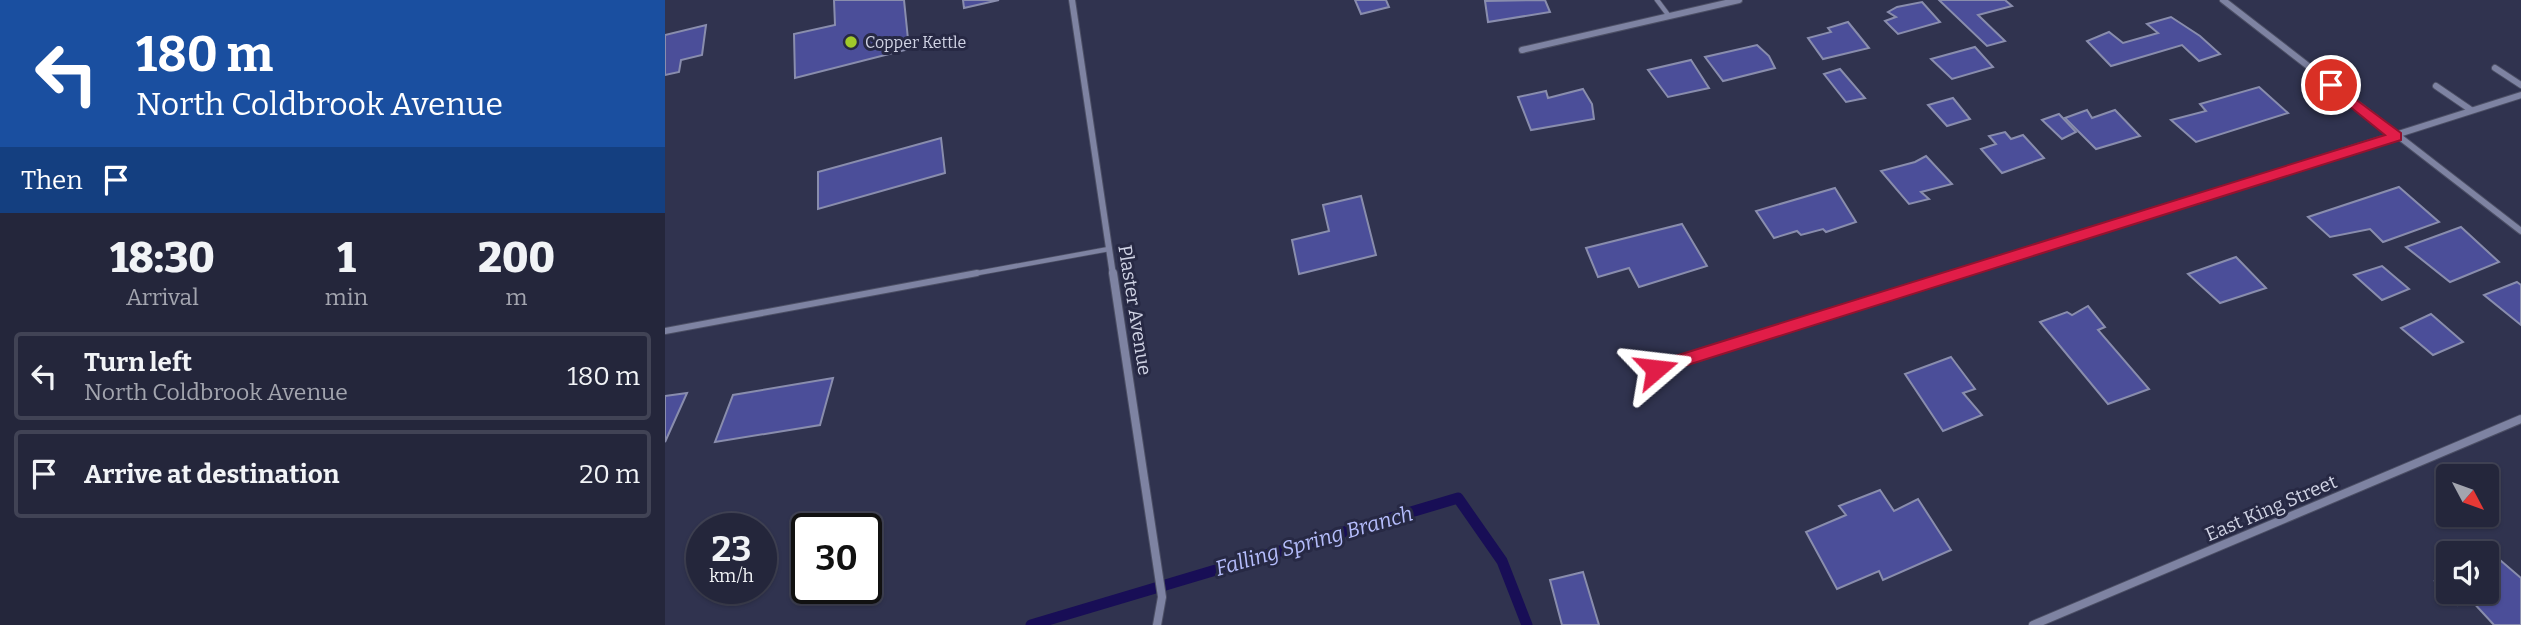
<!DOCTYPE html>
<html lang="en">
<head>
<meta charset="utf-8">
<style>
	body { margin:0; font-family:Bitter,serif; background:#303246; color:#f1f3f6; height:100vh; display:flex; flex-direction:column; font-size:26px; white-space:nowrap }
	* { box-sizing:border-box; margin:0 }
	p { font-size:23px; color:#a3a5af }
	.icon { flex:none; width:38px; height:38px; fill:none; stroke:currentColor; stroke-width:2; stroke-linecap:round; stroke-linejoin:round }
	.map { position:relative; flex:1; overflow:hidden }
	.details { display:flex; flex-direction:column; background:#24263b; width:665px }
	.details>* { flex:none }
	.top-card { background:#1a4fa0; color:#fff; overflow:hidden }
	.needle { width:46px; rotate:131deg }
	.fabs { position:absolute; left:1771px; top:464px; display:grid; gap:14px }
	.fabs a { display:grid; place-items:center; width:63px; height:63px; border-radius:7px; background:#24263b; box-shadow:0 2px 5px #0004,0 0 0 2px #414355; font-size:35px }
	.speed { position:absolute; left:21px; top:513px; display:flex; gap:14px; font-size:35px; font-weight:700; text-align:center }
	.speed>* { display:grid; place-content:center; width:91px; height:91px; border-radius:50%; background:#24263b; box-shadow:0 2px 5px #0004,0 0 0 2px #414355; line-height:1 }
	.speed small { font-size:18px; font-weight:400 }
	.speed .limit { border:4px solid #111; border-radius:10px; background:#fff; color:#111 }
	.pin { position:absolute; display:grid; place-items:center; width:60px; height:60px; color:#fff; margin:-30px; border:4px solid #fff; border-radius:50%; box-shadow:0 2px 7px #0007 }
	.me { position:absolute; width:77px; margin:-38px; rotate:73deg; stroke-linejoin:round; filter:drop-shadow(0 0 5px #0008) }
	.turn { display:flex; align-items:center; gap:24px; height:147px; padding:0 21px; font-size:32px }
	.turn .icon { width:91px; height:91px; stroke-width:2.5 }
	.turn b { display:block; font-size:49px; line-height:60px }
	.then { display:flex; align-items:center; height:66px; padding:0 21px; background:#0003; gap:14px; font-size:26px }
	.eta { display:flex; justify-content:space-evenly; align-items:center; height:119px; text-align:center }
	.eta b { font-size:42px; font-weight:800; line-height:49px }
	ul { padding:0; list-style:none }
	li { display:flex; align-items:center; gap:21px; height:88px; margin:0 14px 10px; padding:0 7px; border:4px solid #414355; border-radius:7px }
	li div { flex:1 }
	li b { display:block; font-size:26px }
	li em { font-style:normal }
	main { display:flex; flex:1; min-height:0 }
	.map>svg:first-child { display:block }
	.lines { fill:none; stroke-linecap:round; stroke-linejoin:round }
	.stream { stroke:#180e56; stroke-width:11 }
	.building { fill:#4b4e99; stroke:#898dad; stroke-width:2 }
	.service-far1-casing { stroke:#4c4f65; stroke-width:6 }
	.service-casing { stroke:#4c4f65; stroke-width:8 }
	.minor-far1-casing { stroke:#4c4f65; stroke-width:8 }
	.minor-casing { stroke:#4c4f65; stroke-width:10 }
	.service-far1 { stroke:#7e83a2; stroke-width:4.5 }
	.service { stroke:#7e83a2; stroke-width:6 }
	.minor-far1 { stroke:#7e83a2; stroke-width:6 }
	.minor { stroke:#7e83a2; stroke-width:8 }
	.route { fill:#e11d48; stroke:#92132f; stroke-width:2 }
	.poi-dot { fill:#a1c92a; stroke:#272944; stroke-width:2.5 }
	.labels { text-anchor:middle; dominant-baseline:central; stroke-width:6; stroke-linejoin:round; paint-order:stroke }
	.far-poi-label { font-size:16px; fill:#d0d3e4; stroke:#272944; text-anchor:start }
	.street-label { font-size:19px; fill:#d0d3e4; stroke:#272944 }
	.water-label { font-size:21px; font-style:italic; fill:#b5bdfc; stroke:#272944 }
</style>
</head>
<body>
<main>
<section class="details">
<div class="top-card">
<div class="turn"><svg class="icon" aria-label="left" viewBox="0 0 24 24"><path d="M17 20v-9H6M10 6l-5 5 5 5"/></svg><div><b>180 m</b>North Coldbrook Avenue</div></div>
<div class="then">Then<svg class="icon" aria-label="arrive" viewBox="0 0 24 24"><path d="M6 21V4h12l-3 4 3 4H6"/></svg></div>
</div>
<div class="eta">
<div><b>18:30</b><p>Arrival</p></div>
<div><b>1</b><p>min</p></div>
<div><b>200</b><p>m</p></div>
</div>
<ul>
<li><svg class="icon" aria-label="left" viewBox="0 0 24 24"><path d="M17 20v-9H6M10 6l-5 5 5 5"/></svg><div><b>Turn left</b><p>North Coldbrook Avenue</p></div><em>180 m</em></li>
<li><svg class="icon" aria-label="arrive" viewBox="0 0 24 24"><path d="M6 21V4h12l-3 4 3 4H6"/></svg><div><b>Arrive at destination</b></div><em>20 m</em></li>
</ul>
</section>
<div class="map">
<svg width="1856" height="625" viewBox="0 0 1856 625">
	<rect width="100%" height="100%" fill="#30334f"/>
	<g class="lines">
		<path class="stream" d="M 366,625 L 793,498 L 837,561 L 862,625"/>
	</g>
	<g class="building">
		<path d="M 169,0 L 239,0 L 244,49 L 130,78 L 129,34 L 170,25 Z"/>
		<path d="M 298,0 L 334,0 L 299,8 Z"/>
		<path d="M 690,0 L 721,0 L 724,7 L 696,14 Z"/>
		<path d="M 880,0 L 885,12 L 823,22 L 820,1 Z"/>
		<path d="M 1274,0 L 1340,0 L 1347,6 L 1313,15 L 1340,41 L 1322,46 Z"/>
		<path d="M 1257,2 L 1275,22 L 1233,34 L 1220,21 L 1231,17 L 1223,12 L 1232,7 Z"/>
		<path d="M 1506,17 L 1535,36 L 1555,54 L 1534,61 L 1517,45 L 1446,66 L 1422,41 L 1444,32 L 1458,43 L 1493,33 L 1482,24 Z"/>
		<path d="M 1183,22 L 1204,48 L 1158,59 L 1143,38 L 1166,32 L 1163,28 Z"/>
		<path d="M 41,25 L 37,55 L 16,60 L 14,72 L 0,75 L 0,35 Z"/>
		<path d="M 1092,45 L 1104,56 L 1110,68 L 1058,81 L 1040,57 Z"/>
		<path d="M 1310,47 L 1328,67 L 1287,79 L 1266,59 Z"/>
		<path d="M 1026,60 L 1044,88 L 1003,97 L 983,70 Z"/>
		<path d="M 1175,69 L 1200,98 L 1181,102 L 1159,74 Z"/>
		<path d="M 1594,87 L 1623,113 L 1531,142 L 1506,120 L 1541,111 L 1535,104 Z"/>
		<path d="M 918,89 L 927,104 L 929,119 L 866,130 L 853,97 L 881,91 L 883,98 Z"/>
		<path d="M 1288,98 L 1305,119 L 1282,126 L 1263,105 Z"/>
		<path d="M 1422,110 L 1427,118 L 1450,110 L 1475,136 L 1431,149 L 1400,118 Z"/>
		<path d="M 1394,114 L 1411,132 L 1397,139 L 1377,120 Z"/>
		<path d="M 1340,132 L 1346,139 L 1358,135 L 1379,158 L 1337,173 L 1316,149 L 1331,144 L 1324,136 Z"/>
		<path d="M 276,138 L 280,173 L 153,209 L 153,172 Z"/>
		<path d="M 1261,156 L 1287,184 L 1256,192 L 1264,199 L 1244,204 L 1216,171 L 1250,162 Z"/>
		<path d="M 1734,187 L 1774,222 L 1718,242 L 1705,229 L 1665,237 L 1643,217 Z"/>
		<path d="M 1170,188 L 1191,222 L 1161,232 L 1158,229 L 1136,235 L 1132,231 L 1109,238 L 1091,211 Z"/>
		<path d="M 696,196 L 711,255 L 634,274 L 627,240 L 664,231 L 658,205 Z"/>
		<path d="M 1017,224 L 1042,266 L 974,287 L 964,268 L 933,277 L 921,248 Z"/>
		<path d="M 1796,227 L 1834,262 L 1785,282 L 1741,247 Z"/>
		<path d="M 1571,257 L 1601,288 L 1555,303 L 1523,274 Z"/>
		<path d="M 1717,266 L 1744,289 L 1717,300 L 1689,275 Z"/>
		<path d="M 1852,282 L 1856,285 L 1856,325 L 1819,295 Z"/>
		<path d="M 1423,306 L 1440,327 L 1433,330 L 1484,389 L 1443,404 L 1375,322 L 1402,312 L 1407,315 Z"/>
		<path d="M 1766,314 L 1798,342 L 1768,355 L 1736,328 Z"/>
		<path d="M 1286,357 L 1310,389 L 1298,393 L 1317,415 L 1278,431 L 1240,374 Z"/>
		<path d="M 168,378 L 155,425 L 50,442 L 68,395 Z"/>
		<path d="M 22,393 L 0,442 L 0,396 Z"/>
		<path d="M 1215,490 L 1229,511 L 1253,499 L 1286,550 L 1218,580 L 1214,571 L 1172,589 L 1141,532 L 1181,515 L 1174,506 Z"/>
		<path d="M 1828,554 L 1856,578 L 1856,625 L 1829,625 L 1806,600 L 1793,605 L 1770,581 L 1783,575 L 1783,592 L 1822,592 L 1822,557 Z"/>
		<path d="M 918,572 L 934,625 L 897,625 L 885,580 Z"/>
	</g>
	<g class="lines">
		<defs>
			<g id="service-far1">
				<path d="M 992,0 L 1004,16"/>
				<path d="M 302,275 L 444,249"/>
			</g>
			<path id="service" d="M 0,331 L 312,273"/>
			<g id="minor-far1">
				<path d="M 407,0 L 448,275"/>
				<path d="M 1558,0 L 1856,231"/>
				<path d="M 857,50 L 1074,0"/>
				<path d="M 1830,68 L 1856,85"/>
				<path d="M 1771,86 L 1806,110"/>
				<path d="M 1290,275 L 1856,95"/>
			</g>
			<g id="minor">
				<path d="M 448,273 L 497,597 L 492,625"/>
				<path d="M 991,369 L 1296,273"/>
				<path d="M 1368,625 L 1856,419"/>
			</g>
		</defs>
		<use href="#service-far1" class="service-far1-casing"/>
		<use href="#service" class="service-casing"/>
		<use href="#minor-far1" class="minor-far1-casing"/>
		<use href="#minor" class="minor-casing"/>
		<use href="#service-far1" class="service-far1"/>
		<use href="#service" class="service"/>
		<use href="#minor-far1" class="minor-far1"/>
		<use href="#minor" class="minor"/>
	</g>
	<path class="route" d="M 1666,81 L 1736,133 L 1736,140 L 991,375 L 985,373 L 982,369 L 985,364 L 991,362 L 1720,135 L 1662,88 L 1660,85 Z"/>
	<circle class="poi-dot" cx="186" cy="42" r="7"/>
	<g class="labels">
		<g class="far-poi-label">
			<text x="200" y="42">Copper Kettle</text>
		</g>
		<g class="street-label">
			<text transform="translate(470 310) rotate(81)">Plaster Avenue</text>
			<text transform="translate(1606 508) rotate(-23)">East King Street</text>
		</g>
		<g class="water-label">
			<text transform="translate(649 541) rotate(-16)">Falling Spring Branch</text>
		</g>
	</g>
</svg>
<div class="fabs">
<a><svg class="needle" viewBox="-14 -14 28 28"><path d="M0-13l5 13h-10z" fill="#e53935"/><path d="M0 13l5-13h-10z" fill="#a3a5af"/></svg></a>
<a><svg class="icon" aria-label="sound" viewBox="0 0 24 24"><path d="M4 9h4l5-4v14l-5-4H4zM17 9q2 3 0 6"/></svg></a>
</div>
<div class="speed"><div>23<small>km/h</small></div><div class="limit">30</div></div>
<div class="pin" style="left:1666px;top:85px;background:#d93025"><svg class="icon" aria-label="arrive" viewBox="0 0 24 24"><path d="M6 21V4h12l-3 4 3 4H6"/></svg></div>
<svg class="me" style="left:991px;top:369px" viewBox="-20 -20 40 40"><path d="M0-17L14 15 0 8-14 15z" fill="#e11d48" stroke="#fff" stroke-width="4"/></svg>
</div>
</main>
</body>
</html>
